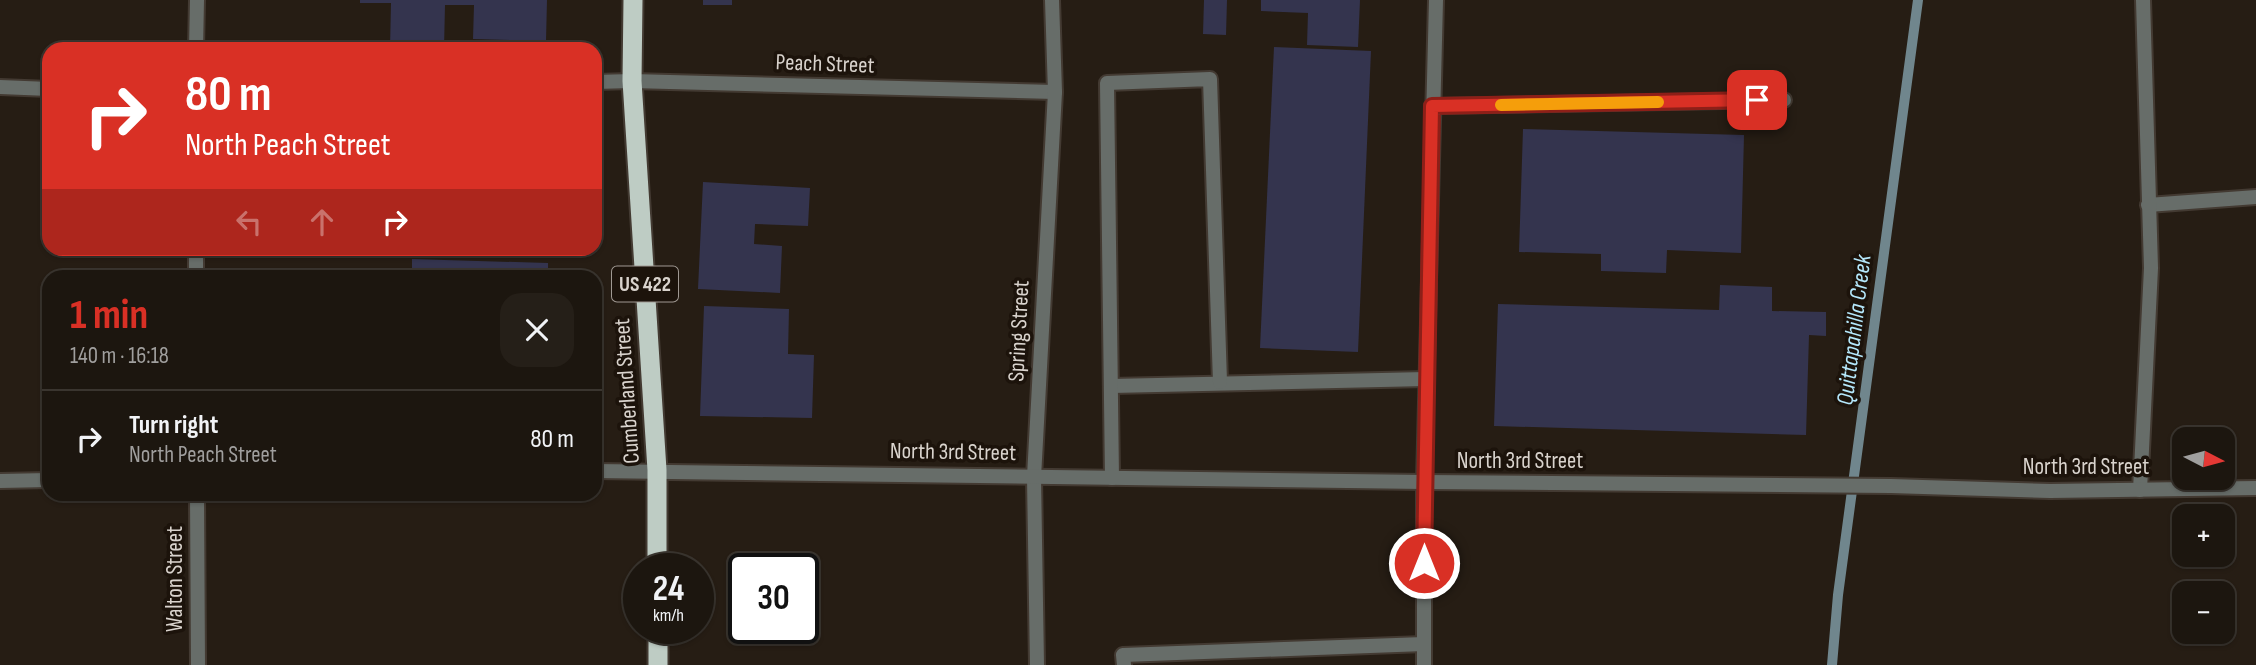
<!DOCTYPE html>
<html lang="en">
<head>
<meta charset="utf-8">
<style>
	body { margin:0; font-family:"Sofia Sans Condensed",sans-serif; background:#251f18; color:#f1f3f6; height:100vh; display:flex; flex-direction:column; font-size:26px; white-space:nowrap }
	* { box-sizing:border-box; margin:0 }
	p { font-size:23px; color:#a09f9e }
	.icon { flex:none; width:38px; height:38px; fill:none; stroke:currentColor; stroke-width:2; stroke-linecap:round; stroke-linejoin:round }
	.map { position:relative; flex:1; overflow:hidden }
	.drawer { position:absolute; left:42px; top:270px; width:560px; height:231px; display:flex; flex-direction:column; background:#1c160f; border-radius:21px; box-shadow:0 2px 5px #0004,0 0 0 2px #3a352f }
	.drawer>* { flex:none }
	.guide { position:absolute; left:42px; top:42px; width:560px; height:214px; border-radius:21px; box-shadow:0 2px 5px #0004,0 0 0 2px #3a352f; background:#d93025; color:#fff; overflow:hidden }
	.needle { width:46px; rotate:96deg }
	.fabs { position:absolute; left:2172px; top:427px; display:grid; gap:14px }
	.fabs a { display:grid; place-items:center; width:63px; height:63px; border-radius:14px; background:#1c160f; box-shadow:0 2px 5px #0004,0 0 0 2px #3a352f; font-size:35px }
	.speed { position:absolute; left:623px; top:553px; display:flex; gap:14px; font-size:35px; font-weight:700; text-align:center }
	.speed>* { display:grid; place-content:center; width:91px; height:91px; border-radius:50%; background:#1c160f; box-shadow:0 2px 5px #0004,0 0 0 2px #3a352f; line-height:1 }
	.speed small { font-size:18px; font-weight:400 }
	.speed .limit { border:4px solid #111; border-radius:10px; background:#fff; color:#111 }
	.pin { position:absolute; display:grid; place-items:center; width:60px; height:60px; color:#fff; margin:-30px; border-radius:14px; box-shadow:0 4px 10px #0006 }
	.me { position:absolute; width:77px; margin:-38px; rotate:0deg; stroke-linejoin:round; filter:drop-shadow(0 0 5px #0008) }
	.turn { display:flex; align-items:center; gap:24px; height:147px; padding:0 28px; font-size:32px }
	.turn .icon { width:91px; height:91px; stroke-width:2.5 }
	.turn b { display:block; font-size:49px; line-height:60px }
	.lanes { display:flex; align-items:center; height:66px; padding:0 28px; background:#0003; justify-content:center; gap:35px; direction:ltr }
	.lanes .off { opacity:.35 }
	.round { display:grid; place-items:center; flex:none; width:74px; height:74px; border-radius:21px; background:#251f18 }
	.head { display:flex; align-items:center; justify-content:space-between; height:119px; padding:0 28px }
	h1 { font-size:42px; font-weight:700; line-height:52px; color:#d93025 }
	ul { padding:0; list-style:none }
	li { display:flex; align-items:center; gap:21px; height:98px; padding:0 28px; border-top:2px solid #3a352f }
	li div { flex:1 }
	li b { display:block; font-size:26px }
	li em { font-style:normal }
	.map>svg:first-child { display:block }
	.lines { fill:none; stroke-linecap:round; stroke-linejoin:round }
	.stream { stroke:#70868d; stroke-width:10 }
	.building { fill:#34344e }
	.service-casing { stroke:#433a32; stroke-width:18 }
	.minor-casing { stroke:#433a32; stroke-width:18 }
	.trunk-casing { stroke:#433a32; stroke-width:23 }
	.service { stroke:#676d69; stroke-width:14 }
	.minor { stroke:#676d69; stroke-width:14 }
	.trunk { stroke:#beccc4; stroke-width:19 }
	.route-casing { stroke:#8d1f18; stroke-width:18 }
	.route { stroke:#d93025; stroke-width:12 }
	.slow { stroke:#f59e0b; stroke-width:12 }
	.labels { text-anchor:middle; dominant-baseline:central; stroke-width:7; stroke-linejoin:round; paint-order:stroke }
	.shield { fill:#1c130b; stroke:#a09993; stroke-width:2 }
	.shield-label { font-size:21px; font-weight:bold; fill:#d9d3cd }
	.street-label { font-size:23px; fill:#d9d3cd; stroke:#1c130b }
	.water-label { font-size:24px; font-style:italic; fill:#b5e8fc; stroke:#1c130b }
</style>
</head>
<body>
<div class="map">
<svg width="2256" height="665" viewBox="0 0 2256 665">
	<rect width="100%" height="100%" fill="#261d14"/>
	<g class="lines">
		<path class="stream" d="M 1832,665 L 1838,595 L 1918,0"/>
	</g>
	<g class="building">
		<path d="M 360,0 L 547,0 L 546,41 L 473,39 L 474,5 L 445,5 L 444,49 L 390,49 L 391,3 L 360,3 Z"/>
		<rect x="703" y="0" width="29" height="5"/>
		<path d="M 1204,0 L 1227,0 L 1226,35 L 1203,34 Z"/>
		<path d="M 1261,0 L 1360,0 L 1358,47 L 1307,45 L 1308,13 L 1261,11 Z"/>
		<path d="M 1274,47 L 1371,51 L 1358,352 L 1260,348 Z"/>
		<path d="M 1523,129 L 1744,135 L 1741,253 L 1667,250 L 1666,273 L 1601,271 L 1601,254 L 1519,252 Z"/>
		<path d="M 703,182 L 810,188 L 808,226 L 755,224 L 754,244 L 782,246 L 780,293 L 698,289 Z"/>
		<path d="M 412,259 L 548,263 L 548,272 L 575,272 L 575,276 L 412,276 Z"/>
		<path d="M 1720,285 L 1772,287 L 1772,311 L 1826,312 L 1826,336 L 1809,335 L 1806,435 L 1494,426 L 1498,304 L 1719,310 Z"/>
		<path d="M 704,306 L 789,309 L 788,354 L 814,355 L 812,418 L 700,416 Z"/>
	</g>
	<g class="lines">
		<defs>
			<g id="service">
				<path d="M 196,49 L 197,0"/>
				<path d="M 595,82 L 632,81 L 1055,92"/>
				<path d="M 0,87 L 49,89"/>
				<path d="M 1432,106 L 1784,100"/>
				<path d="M 2148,205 L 2256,197"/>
				<path d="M 196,248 L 196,276"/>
				<path d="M 1111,386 L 1426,379"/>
				<path d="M 1112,478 L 1107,83 L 1210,79 L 1220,382"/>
				<path d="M 2140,490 L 2151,268 L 2143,0"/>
				<path d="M 197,494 L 198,665"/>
				<path d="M 1037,665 L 1034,477 L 1055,92 L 1052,0"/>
				<path d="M 1124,665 L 1123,655 L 1424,644"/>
			</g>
			<g id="minor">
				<path d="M 595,471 L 1424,482 L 1891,486 L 2050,491 L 2256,488"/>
				<path d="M 0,481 L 49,480"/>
				<path d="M 1424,665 L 1424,482 L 1436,0"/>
			</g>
			<g id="trunk">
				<path d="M 633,0 L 632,81 L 657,470 L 657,569"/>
				<path d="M 658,628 L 658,665"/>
			</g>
		</defs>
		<use href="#service" class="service-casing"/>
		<use href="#minor" class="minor-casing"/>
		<use href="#trunk" class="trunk-casing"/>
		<use href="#service" class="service"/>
		<use href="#minor" class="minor"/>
		<use href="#trunk" class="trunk"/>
	</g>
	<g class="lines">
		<defs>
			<path id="route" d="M 1424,563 L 1432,106 L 1757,100"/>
		</defs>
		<use href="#route" class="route-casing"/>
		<use href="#route" class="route"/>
		<path class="slow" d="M 1501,105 L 1658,102"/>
	</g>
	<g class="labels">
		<rect class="shield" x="612" y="266.5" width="66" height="35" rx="5"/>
		<g class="shield-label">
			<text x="645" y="284">US 422</text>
		</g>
		<g class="street-label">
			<text transform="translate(825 64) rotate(2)">Peach Street</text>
			<text transform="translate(1019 331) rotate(-87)">Spring Street</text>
			<text transform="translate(627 391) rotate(-94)">Cumberland Street</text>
			<text transform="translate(953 452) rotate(1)">North 3rd Street</text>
			<text x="1520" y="461">North 3rd Street</text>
			<text x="2086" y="467">North 3rd Street</text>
			<text transform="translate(175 579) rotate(-90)">Walton Street</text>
		</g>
		<g class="water-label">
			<text transform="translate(1854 330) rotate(-83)">Quittapahilla Creek</text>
		</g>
	</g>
</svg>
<div class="fabs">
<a><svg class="needle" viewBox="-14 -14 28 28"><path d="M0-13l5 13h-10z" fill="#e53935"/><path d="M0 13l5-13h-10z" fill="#a09f9e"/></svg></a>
<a>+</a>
<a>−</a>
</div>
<div class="speed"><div>24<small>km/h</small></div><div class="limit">30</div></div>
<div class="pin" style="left:1757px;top:100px;background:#d93025"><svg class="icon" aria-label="arrive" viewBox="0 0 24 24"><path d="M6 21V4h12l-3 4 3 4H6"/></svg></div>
<svg class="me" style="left:1424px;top:563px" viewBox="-20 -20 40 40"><circle r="17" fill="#d93025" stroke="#fff" stroke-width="3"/><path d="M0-11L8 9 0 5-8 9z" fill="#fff"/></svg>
<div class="guide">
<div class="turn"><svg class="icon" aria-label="right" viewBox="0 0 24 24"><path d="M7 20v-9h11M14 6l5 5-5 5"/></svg><div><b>80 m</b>North Peach Street</div></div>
<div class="lanes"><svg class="icon off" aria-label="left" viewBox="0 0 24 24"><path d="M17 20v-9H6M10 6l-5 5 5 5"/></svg><svg class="icon off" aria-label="ahead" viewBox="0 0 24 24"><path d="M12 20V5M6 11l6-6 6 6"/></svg><svg class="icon" aria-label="right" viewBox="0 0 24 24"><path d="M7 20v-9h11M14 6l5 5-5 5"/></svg></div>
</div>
<section class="drawer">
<div class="head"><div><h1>1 min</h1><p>140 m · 16:18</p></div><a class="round"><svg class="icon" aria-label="close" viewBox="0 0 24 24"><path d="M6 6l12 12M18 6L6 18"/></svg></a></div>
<ul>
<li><svg class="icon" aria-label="right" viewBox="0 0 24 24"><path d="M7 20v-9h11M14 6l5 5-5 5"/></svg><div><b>Turn right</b><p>North Peach Street</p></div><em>80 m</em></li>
</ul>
</section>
</div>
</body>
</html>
